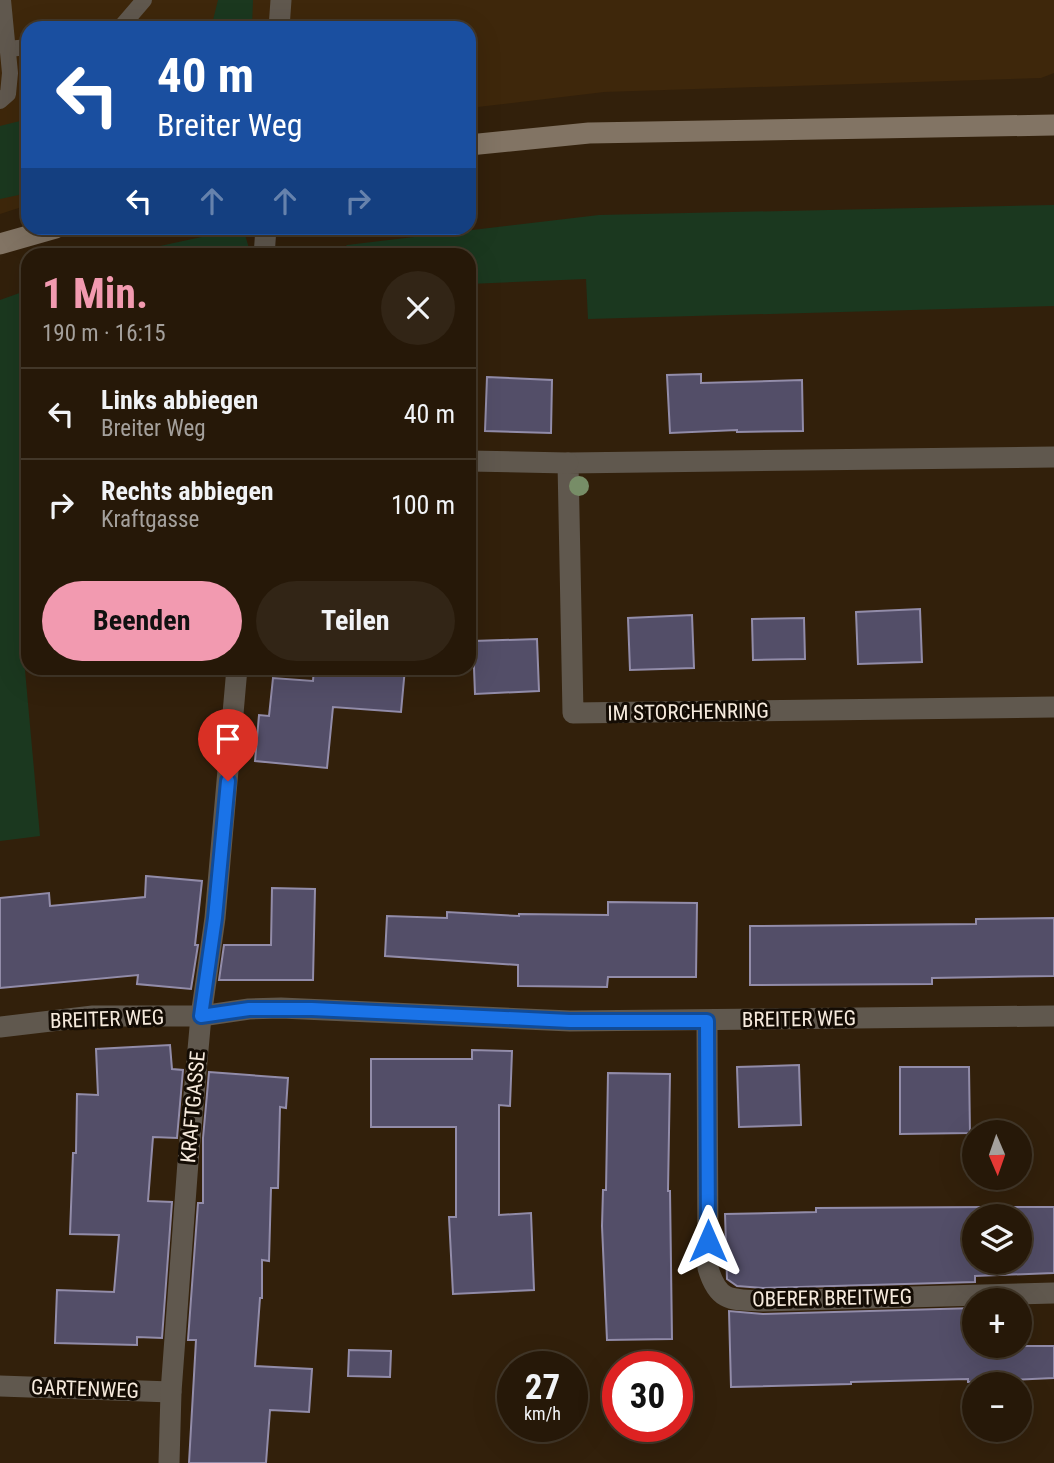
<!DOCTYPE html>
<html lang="de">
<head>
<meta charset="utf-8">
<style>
	body { margin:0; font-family:"Roboto Condensed",sans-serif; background:#322516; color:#f1f3f6; height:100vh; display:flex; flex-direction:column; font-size:26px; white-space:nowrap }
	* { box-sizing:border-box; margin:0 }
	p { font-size:23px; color:#a4a09c }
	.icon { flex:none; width:38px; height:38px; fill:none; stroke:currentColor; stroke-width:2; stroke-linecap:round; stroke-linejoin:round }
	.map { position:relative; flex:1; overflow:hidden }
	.panel { position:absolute; left:21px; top:248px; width:455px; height:427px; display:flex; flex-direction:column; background:#261808; border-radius:21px; box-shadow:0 7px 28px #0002,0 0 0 2px #423729 }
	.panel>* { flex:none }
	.guide { position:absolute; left:21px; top:21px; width:455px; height:214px; border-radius:21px; box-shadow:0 7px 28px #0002,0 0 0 2px #423729; background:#1a4fa0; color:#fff; overflow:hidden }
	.needle { width:46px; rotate:178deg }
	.controls { position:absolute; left:962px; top:1120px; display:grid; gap:14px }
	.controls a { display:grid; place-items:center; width:70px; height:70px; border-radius:50%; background:#261808; box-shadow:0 7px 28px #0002,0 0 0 2px #423729; font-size:35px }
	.speed { position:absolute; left:497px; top:1351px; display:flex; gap:14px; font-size:35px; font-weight:700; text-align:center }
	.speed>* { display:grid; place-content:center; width:91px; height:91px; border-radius:50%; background:#261808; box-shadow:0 7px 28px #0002,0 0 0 2px #423729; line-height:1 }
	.speed small { font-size:18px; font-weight:400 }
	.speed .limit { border:10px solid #d22; background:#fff; color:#111 }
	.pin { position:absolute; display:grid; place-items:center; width:60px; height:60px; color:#fff; margin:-72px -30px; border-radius:50% 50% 50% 0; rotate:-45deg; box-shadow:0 0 7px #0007 }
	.pin .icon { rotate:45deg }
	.me { position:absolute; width:77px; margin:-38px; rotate:0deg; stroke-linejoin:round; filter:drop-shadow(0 0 5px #0008) }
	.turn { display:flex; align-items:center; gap:24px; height:147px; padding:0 21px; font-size:32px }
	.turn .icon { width:91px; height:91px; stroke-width:2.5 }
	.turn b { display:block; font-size:49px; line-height:60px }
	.lanes { display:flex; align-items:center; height:66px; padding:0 21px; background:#0003; justify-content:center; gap:35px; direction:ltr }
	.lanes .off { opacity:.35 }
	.round { display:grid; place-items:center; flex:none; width:74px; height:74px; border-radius:37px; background:#322516 }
	.overview { display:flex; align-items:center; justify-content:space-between; height:119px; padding:0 21px }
	h1 { font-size:42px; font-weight:700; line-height:52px; color:#f29ab0 }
	.cta { display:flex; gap:14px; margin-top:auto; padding:14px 21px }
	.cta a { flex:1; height:80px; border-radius:42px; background:#f29ab0; color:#111; font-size:28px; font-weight:700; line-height:80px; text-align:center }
	.cta a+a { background:#322516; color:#f1f3f6 }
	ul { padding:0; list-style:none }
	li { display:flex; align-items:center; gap:21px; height:91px; padding:0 21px; border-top:2px solid #423729 }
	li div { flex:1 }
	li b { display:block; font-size:26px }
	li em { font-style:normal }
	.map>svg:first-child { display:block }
	.built { fill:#3e270b }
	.green { fill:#1b381f }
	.building { fill:#534e68; stroke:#928ca9; stroke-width:2; fill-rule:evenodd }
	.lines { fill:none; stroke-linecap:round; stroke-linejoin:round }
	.lane { stroke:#60584e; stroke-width:16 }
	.street { stroke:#60584e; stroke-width:21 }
	.secondary { stroke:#827464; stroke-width:21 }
	.tree { fill:#778d67 }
	.route-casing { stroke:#114b97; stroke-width:18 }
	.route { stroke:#1a73e8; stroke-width:12 }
	.labels { text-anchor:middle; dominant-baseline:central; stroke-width:6; stroke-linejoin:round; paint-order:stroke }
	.street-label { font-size:21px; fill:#f6eadd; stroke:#140c04 }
</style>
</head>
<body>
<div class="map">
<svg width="1054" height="1463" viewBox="0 0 1054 1463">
	<rect width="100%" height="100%" fill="#32200b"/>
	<path class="built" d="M 0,0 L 1054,0 L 1054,73 L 1041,78 L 604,92 L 469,108 L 469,28 L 28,28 L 28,205 L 0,214 Z"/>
	<g class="green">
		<path d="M 218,0 L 253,0 L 252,28 L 211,28 Z"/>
		<path d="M 28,119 L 28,193 L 0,199 L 0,126 Z"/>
		<path d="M 1054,205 L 1054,306 L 588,319 L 586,279 L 469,284 L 469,256 L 339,255 L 339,252 L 347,245 L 599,215 Z"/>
		<path d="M 243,228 L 251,255 L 132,255 L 160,246 Z"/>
		<path d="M 28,290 L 28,647 L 23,648 L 40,836 L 0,841 L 0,300 Z"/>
	</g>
	<g class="building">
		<path d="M 701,374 L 701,383 L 802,380 L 803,431 L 737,432 L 737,430 L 670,433 L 667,375 Z"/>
		<path d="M 487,377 L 552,380 L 551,433 L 485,431 Z"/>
		<path d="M 920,609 L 922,662 L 858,664 L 856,612 Z"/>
		<path d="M 692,615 L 694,668 L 630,670 L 628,618 Z"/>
		<path d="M 804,618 L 805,659 L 753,660 L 752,619 Z"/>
		<path d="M 537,639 L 539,691 L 475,694 L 473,641 Z"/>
		<path d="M 314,668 L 405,668 L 401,712 L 333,707 L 327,768 L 255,761 L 259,715 L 269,716 L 273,678 L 313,681 Z"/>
		<path d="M 146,876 L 202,881 L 195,945 L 198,945 L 191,989 L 137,984 L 138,975 L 0,988 L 0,898 L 49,893 L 50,906 L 145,897 Z"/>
		<path d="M 272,888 L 315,889 L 313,980 L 219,980 L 224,945 L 271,945 Z"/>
		<path d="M 608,902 L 697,903 L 696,977 L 608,977 L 607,987 L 518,986 L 518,965 L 385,956 L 387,916 L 447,918 L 447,912 L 519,916 L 519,914 L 608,915 Z"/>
		<path d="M 1054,918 L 1054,976 L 932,978 L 932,984 L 750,985 L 750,926 L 976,924 L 976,919 Z"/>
		<path d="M 170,1045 L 172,1069 L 183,1070 L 177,1138 L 153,1137 L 148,1201 L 172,1202 L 162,1338 L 137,1337 L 137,1345 L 55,1343 L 57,1290 L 114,1292 L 119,1235 L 70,1234 L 73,1153 L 76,1153 L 77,1094 L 98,1095 L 96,1049 Z"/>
		<path d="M 472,1050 L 512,1051 L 510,1106 L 499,1105 L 499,1215 L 531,1213 L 534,1290 L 453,1294 L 449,1217 L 456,1217 L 456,1127 L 371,1127 L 371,1059 L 472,1059 Z"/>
		<path d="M 799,1065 L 801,1125 L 739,1127 L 737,1067 Z"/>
		<path d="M 900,1067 L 969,1067 L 970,1133 L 900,1134 Z"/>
		<path d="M 209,1072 L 288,1078 L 286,1108 L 280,1107 L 278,1188 L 271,1188 L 269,1261 L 262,1260 L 262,1298 L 260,1298 L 255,1366 L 312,1369 L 309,1412 L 270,1410 L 266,1463 L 189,1463 L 196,1340 L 188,1340 L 198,1203 L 203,1203 L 203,1138 Z"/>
		<path d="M 608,1073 L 670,1074 L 668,1191 L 670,1191 L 672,1339 L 607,1340 L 602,1226 L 603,1190 L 606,1190 Z"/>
		<path d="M 987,1207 L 1054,1207 L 1054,1273 L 975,1276 L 975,1282 L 763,1288 L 737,1286 L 727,1279 L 725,1214 L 816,1212 L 816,1208 ZM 975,1216 L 1020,1216 L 1020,1262 L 975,1262 Z"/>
		<path d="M 975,1308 L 975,1346 L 1054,1346 L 1054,1378 L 968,1382 L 968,1379 L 851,1382 L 851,1384 L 731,1387 L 729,1311 L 763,1314 Z"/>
		<path d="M 349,1350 L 391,1351 L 390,1377 L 348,1376 Z"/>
	</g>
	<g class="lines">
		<g class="lane">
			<path d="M 120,28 L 144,0"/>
			<path d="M 8,49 L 28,47"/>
			<path d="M 0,101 L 8,94 L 10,73 L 3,0"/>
		</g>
		<g class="street">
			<path d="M 279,28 L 281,0"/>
			<path d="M 264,256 L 266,228"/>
			<path d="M 1054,457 L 568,463 L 573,713 L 1054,707"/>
			<path d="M 469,461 L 568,463"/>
			<path d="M 707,1021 L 708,1268 C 718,1302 731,1300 763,1301 L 1054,1293"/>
			<path d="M 0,1027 L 93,1016 L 201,1016 L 249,1009 L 281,1008 L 570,1021 L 1054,1016"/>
			<path d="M 0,1386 L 171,1392"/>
			<path d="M 169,1463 L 171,1392 L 188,1162 L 201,1016 L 215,918 L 237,668"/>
		</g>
		<g class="secondary">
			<path d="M 469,145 L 589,133 L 1054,125"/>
			<path d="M 0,244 L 56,228"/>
		</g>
	</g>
	<circle class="tree" cx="579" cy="486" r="10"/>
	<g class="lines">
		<defs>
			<path id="route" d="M 228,781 L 215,918 L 201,1016 L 249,1009 L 312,1009 L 570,1021 L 707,1021 L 708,1241"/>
		</defs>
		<use href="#route" class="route-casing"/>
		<use href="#route" class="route"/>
	</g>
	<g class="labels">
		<g class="street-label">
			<text transform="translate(688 712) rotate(-1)">IM STORCHENRING</text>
			<text transform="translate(107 1019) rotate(-2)">BREITER WEG</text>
			<text transform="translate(799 1019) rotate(-1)">BREITER WEG</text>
			<text transform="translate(193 1107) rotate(-85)">KRAFTGASSE</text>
			<text transform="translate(832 1298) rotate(-1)">OBERER BREITWEG</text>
			<text transform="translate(85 1389) rotate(2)">GARTENWEG</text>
		</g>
	</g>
</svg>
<div class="controls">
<a><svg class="needle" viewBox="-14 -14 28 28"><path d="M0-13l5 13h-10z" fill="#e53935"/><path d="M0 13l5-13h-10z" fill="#a4a09c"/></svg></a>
<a><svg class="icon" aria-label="layers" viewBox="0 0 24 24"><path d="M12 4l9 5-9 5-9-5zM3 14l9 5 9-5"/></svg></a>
<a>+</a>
<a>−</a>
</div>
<div class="speed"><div>27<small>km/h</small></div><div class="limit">30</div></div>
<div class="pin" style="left:228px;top:781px;background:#d93025"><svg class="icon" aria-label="arrive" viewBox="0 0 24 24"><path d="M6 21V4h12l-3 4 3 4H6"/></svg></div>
<svg class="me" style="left:708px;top:1241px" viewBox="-20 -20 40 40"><path d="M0-17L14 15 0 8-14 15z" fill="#1a73e8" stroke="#fff" stroke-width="4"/></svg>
<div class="guide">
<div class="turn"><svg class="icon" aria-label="left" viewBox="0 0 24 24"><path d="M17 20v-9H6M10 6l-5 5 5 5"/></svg><div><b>40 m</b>Breiter Weg</div></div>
<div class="lanes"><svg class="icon" aria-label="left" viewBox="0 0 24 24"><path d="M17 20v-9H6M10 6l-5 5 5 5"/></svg><svg class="icon off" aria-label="ahead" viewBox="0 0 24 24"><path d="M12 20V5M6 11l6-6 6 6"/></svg><svg class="icon off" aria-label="ahead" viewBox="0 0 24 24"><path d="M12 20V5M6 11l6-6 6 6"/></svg><svg class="icon off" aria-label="right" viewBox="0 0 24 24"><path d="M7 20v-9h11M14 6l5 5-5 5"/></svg></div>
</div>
<section class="panel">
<div class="overview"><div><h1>1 Min.</h1><p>190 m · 16:15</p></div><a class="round"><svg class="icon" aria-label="close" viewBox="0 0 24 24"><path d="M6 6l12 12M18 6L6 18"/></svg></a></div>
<ul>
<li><svg class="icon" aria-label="left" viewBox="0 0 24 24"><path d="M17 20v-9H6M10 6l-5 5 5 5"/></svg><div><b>Links abbiegen</b><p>Breiter Weg</p></div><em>40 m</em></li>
<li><svg class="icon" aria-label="right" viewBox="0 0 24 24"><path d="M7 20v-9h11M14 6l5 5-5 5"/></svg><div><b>Rechts abbiegen</b><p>Kraftgasse</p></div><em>100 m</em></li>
</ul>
<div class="cta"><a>Beenden</a><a>Teilen</a></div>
</section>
</div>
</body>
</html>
